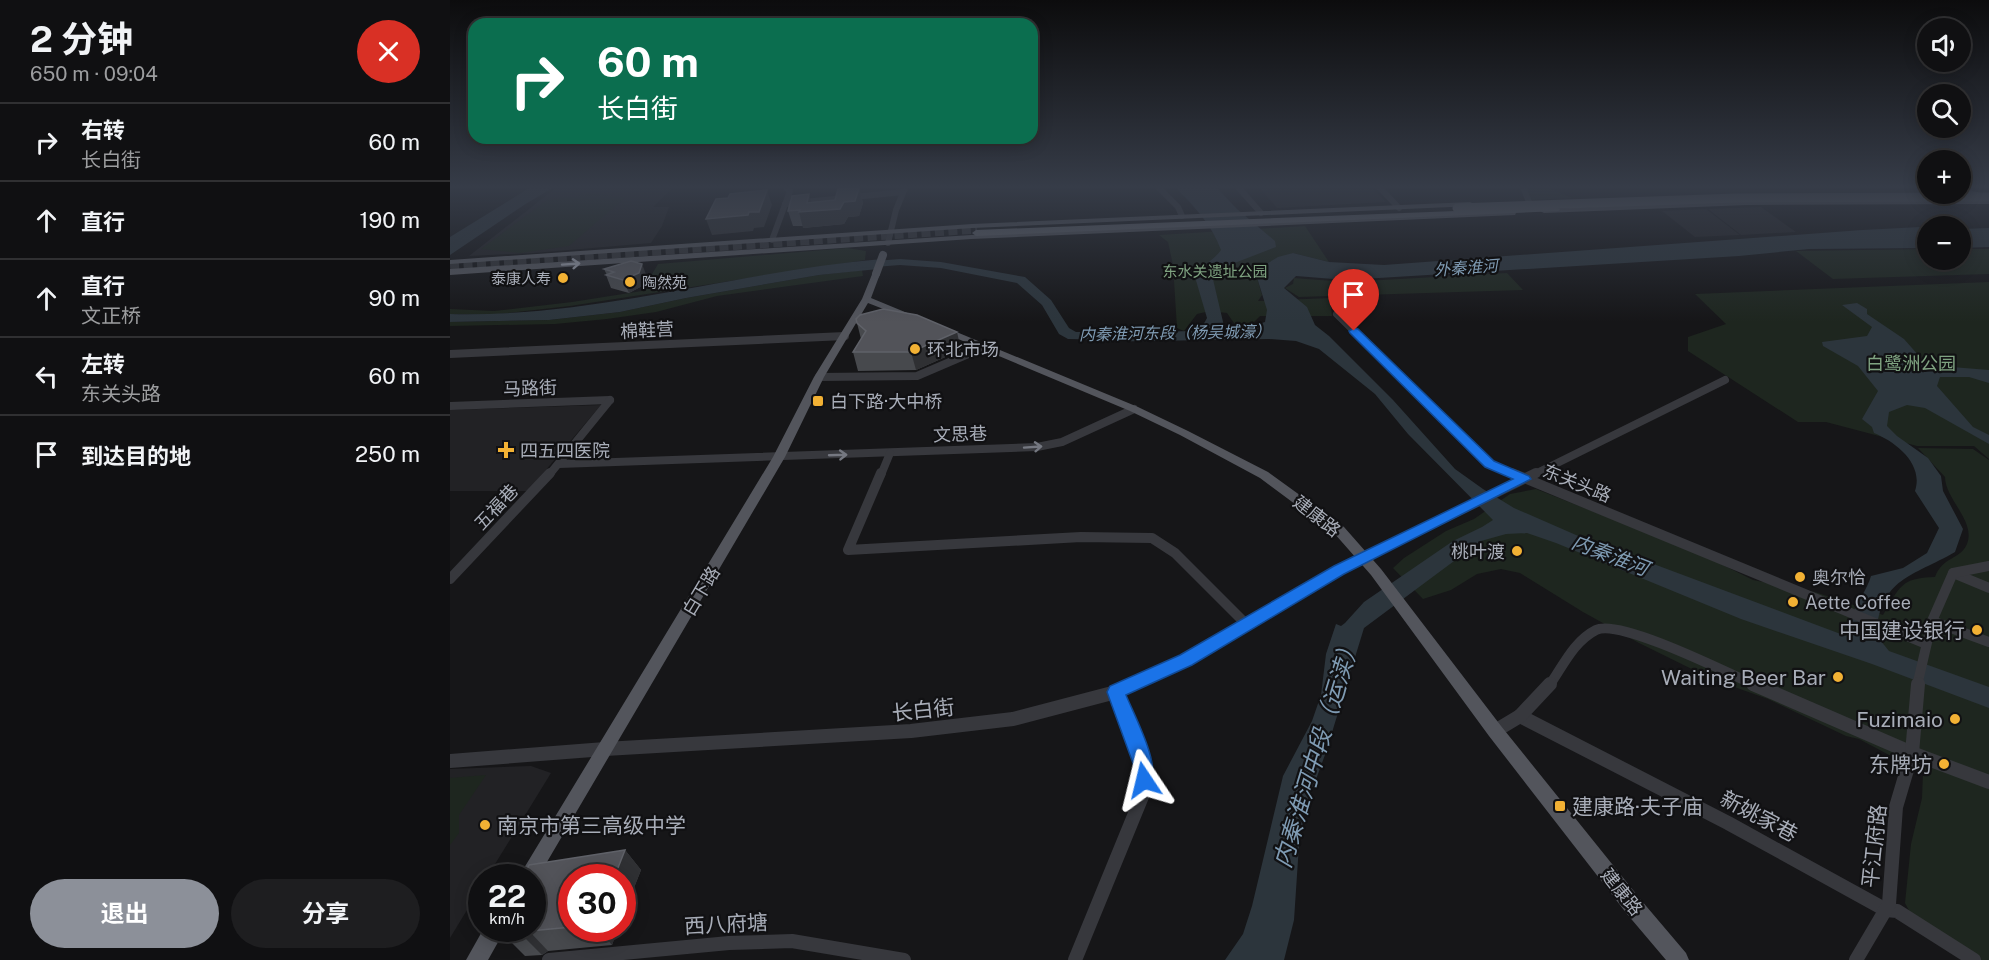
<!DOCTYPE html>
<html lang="zh">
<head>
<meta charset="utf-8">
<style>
	body { margin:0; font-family:"Public Sans","Noto Sans SC",sans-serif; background:#1e1e20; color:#f1f3f6; height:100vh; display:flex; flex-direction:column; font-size:22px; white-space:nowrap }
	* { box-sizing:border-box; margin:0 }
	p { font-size:20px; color:#9c9d9f }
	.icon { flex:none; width:33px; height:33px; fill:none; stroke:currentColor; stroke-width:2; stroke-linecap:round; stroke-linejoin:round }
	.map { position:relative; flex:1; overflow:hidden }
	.panel { display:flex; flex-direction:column; background:#101012; width:450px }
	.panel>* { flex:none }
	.hud { position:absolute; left:18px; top:18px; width:570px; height:126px; border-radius:18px; box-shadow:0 3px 15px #0003,0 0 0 2px #303032; background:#0b6e4f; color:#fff; overflow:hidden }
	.buttons { position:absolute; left:1467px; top:18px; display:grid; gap:12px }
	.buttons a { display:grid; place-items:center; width:54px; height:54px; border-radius:50%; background:#101012; box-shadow:0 3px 15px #0003,0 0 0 2px #303032; font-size:30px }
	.speed { position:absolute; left:18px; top:864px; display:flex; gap:12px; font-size:30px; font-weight:700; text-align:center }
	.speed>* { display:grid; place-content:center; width:78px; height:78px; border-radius:50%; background:#101012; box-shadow:0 3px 15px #0003,0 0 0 2px #303032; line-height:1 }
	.speed small { font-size:15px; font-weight:400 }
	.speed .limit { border:9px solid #d22; background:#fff; color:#111 }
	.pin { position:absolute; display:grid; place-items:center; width:51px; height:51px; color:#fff; margin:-62px -26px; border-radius:50% 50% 50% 0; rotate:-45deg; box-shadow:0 0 6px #0007 }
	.pin .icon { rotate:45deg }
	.me { position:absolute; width:66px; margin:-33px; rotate:350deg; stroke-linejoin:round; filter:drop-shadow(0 0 4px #0008) }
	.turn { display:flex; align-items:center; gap:21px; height:126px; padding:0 30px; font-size:27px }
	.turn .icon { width:78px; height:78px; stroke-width:2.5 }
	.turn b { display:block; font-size:42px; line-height:51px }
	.round { display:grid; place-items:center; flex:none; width:63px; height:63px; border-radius:32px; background:#1e1e20 }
	.headline { display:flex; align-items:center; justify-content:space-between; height:102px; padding:0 30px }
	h1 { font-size:36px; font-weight:700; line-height:45px }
	.action { display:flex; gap:12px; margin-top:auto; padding:12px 30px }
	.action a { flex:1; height:69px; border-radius:36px; background:#8c9099; color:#fff; font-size:24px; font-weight:700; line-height:69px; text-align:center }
	.action a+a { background:#1e1e20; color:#f1f3f6 }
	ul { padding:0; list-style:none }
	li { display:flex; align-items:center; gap:18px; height:78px; padding:0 30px; border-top:2px solid #303032 }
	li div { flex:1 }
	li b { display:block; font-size:22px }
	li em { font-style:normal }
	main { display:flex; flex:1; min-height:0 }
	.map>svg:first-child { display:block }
	.built { fill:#222225 }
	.green { fill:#1e261f }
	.water { fill:#2c353c }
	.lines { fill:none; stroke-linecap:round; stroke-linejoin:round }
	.river { fill:#2c353c; fill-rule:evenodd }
	.highway-tunnel { stroke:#333438; stroke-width:9; stroke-dasharray:9 4.5; stroke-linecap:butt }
	.minor-far3 { stroke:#37383d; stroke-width:6 }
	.minor-far2 { stroke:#37383d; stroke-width:8 }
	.minor-far1 { stroke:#37383d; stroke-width:10 }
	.minor { stroke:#37383d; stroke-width:14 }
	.major { fill:#53555c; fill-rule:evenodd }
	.highway { fill:#63666e; fill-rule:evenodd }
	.major-bridge { stroke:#53555c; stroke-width:8 }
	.highway-bridge { stroke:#63666e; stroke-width:9 }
	.wall { fill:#47494d }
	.shaded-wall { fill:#2f3033 }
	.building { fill:#525359; stroke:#5f6168; stroke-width:1.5 }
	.oneway { stroke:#979ba6 }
	.oneway2 { stroke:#757881 }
	.route { fill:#1a73e8; stroke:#114b97; stroke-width:1.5 }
	.poi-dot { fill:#f2b134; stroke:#111113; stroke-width:2 }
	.labels { text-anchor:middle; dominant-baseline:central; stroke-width:4.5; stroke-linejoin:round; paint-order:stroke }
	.far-park-label { font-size:15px; fill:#7fa381; stroke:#111113 }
	.far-poi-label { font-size:15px; fill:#a8adb8; stroke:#111113; text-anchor:end }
	.far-water-label { font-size:16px; font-style:italic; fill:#7f9bb3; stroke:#111113 }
	.street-label { font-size:18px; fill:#a8adb8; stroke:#111113 }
	.poi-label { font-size:18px; fill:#a8adb8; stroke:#111113; text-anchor:start }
	.park-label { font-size:18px; fill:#7fa381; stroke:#111113 }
	.water-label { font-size:20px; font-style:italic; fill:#7f9bb3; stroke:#111113 }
	.near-poi-label { font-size:21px; fill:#a8adb8; stroke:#111113; text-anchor:end }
	.near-street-label { font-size:21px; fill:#a8adb8; stroke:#111113 }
	.near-water-label { font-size:24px; font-style:italic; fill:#7f9bb3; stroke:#111113 }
</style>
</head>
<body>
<main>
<section class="panel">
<div class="headline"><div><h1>2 分钟</h1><p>650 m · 09:04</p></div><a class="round" style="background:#d93025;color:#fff"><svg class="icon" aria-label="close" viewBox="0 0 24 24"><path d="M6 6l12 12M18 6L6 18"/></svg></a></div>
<ul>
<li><svg class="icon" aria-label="right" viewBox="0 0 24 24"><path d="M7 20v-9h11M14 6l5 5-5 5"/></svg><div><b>右转</b><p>长白街</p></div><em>60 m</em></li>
<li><svg class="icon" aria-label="ahead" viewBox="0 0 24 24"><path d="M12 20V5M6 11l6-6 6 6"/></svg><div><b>直行</b></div><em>190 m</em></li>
<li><svg class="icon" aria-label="ahead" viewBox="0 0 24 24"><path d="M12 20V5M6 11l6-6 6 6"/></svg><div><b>直行</b><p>文正桥</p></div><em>90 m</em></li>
<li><svg class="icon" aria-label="left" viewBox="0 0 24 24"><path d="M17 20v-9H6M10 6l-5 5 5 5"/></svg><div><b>左转</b><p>东关头路</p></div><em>60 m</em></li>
<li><svg class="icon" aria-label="arrive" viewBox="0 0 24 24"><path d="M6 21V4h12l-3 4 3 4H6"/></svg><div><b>到达目的地</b></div><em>250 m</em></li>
</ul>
<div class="action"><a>退出</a><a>分享</a></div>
</section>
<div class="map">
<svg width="1539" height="960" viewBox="0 0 1539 960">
	<rect width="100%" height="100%" fill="#161618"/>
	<g class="built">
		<path d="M 107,187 L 223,187 L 203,207 L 219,207 L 212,226 L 201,243 L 84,253 L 19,256 Z"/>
		<path d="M 809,187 L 921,187 L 936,202 L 827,208 Z"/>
		<path d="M 1311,207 L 1346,232 L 1291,235 L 1258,209 Z"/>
		<path d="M 1256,209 L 1290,235 L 1245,237 L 1212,211 Z"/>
		<path d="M 151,405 L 78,491 L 0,491 L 0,410 Z"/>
		<path d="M 81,766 L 101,773 L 37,877 L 32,878 L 31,887 L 0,938 L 0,769 Z"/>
	</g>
	<g class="green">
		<path d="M 1076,187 L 1097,187 L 1122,198 L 1081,200 Z"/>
		<path d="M 143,194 L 176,197 L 119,246 L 70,253 L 31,249 L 97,200 Z"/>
		<path d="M 855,226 L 879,262 L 843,253 L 805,271 L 812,295 L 808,301 L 880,298 L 882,316 L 810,316 L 800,326 L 786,326 L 777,313 L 760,311 L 747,314 L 734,331 L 727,328 L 723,265 L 718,242 L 709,235 Z"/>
		<path d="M 397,248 L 416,251 L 415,260 L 120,306 L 40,315 L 0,314 L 0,309 L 44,311 L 122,302 L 192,291 L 208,264 Z"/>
		<path d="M 1477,249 L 1478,260 L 1510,260 L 1511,249 L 1539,249 L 1539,274 L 1383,279 L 1346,251 Z"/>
		<path d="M 412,270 L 413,276 L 267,296 L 206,312 L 157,319 L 105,324 L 0,326 L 0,322 L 99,320 L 170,312 L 236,298 L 369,275 Z"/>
		<path d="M 1057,273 L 1073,290 L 849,297 L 835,288 L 843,284 L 844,278 L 896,282 Z"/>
		<path d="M 1539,282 L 1539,459 L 1524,446 L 1467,446 L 1376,422 L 1348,422 L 1238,351 L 1238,337 L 1276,324 L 1245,294 Z"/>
		<path d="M 1468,448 L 1523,449 L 1539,460 L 1539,960 L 1519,960 L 1467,926 L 1455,903 L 1461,844 L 1472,798 L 1473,773 L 1409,739 L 1396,736 L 1318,699 L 1262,679 L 1189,643 L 1133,612 L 1070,573 L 1051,569 L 1027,574 L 1001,590 L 973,599 L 943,568 L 954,558 L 996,531 L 1024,519 L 1060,494 L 1086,489 L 1249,553 L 1303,580 L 1365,592 L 1433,615 C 1450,587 1450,578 1485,577 C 1493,556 1510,560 1517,544 C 1526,521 1495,499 1495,477 Z"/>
		<path d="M 36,775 L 9,815 L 9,833 L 0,845 L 0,778 Z"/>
	</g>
	<g class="water">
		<path d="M 89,187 L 104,187 L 74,205 L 0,255 L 0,244 Z"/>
		<path d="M 725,187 L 766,187 L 787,209 L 825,241 L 826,247 L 769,269 L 762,275 L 774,326 C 788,329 801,327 815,322 L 817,310 L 805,271 L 828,257 L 843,253 L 879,262 L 934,265 L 1412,230 L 1490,226 L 1495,226 L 1478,226 L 1477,248 L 1359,249 L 1289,256 L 896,280 L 846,276 L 834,288 L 857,307 L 865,325 L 879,336 L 943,400 L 1005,469 L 1033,489 L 1064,508 L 1126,535 L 1396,636 C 1402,628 1399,621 1403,613 C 1408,600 1417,590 1421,576 L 1453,568 L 1477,553 L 1489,528 L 1465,491 C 1474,464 1446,442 1424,433 L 1422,427 L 1412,419 L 1428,391 L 1408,366 L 1373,346 L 1372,342 L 1417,336 L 1422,327 L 1392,305 L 1407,303 L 1417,309 L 1417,314 L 1454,339 L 1477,365 L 1539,370 L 1539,383 L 1519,377 L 1490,377 L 1487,386 L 1523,427 L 1539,435 L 1539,444 L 1475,408 L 1457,405 L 1439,412 L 1437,426 L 1447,436 L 1478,458 L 1491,476 L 1493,491 L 1513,529 L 1505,552 C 1462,577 1431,577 1426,635 L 1439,651 L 1539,687 L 1539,708 L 1422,664 L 1291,619 L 1106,543 L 1077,533 L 1056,534 L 1031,541 L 914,628 L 876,752 L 856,807 L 849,845 L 844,920 L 834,960 L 775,960 L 793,934 L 802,906 L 833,776 L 862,721 L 871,695 L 876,654 L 886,624 L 891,626 L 895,623 L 914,602 L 1003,541 L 1032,527 L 1043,520 L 958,434 L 925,394 L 869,349 L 846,341 L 819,339 L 639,342 L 642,333 L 745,331 L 752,327 L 757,318 L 745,277 C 752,265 763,261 771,250 C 762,225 744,206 725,187 Z"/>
		<path d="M 1539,228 L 1539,247 L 1511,248 L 1511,229 Z"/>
		<path d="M 432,259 L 428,269 L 369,275 L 236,298 L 170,312 L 99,320 L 0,322 L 0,314 C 144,318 289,271 432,259 Z"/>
	</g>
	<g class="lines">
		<g class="river">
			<path d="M 81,187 L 93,187 L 0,245 L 0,237 Z"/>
			<path d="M 450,259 L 491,262 L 575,277 L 601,300 L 619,328 L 626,332 L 662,332 L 669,336 L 662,340 L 618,339 L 609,334 L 592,305 L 567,283 L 491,268 L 450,265 L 412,268 L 406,265 L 412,262 Z"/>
		</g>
		<path class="highway-tunnel" d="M 0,265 L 527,229"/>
		<g class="minor-far3">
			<path d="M 708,187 L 728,207 L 732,216"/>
			<path d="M 788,187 L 811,213"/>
			<path d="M 929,187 L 949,208"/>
			<path d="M 1073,187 L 1079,202"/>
			<path d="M 335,204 L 453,192"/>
			<path d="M 322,240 L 340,191 L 335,187"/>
			<path d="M 438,243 L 446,210 L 455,188"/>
		</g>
		<g class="minor-far2">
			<path d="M 887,314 L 1040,464 L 1066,475"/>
			<path d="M 0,354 L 395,336"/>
			<path d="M 369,377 L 467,376 L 537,346"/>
			<path d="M 0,406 L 160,400"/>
			<path d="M 109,464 L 587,447 L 612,442 L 684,409"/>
			<path d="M 99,475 L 160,400"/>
			<path d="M 431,475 L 440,453"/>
			<path d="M 1083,475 L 1275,380"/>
		</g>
		<g class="minor-far1">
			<path d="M 431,473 L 398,550 L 631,537 L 702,538 L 725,553 L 796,624"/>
			<path d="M 1062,473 L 1476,644"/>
			<path d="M 1503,573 L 1539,588"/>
			<path d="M 0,579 L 100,473"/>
			<path d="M 1482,621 L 1539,642"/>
			<path d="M 680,686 L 736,660 L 889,570 L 1086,473"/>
			<path d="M 1099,686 C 1113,666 1124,641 1146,630 C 1169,618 1280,674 1307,686"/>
			<path d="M 1467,686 L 1482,621 L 1503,573 L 1539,566"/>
		</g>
		<g class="minor">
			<path d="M 1303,684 L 1462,753 L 1539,782"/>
			<path d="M 1070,716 L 1278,823 L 1436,910 L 1447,911 L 1524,960"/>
			<path d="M 1045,731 L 1070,716 L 1100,684"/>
			<path d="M 0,761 L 155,749 L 461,731 L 563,719 L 666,692 L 683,684"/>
			<path d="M 99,960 L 279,943 L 342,941 L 454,960"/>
			<path d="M 625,960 L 693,794 L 694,766 L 666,692"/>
			<path d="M 1406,960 L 1439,904 L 1446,807 L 1462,753 L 1468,684"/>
		</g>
		<g class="major">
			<path d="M 1510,188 L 1539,195 L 1539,199 L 1510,192 Z"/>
			<path d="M 1539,200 L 1539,204 L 1297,205 L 1094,213 L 1090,211 L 1094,209 L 1297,201 Z"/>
			<path d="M 1020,202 L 1024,204 L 1023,206 L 522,228 L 0,264 L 0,260 L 522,224 Z"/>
			<path d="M 1062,211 L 1066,213 L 1065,215 L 521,239 L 0,275 L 0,269 L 521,235 Z"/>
			<path d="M 423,272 L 430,274 L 421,298 L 467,317 L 462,320 L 459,319 L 418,303 L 374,377 L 335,457 L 84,884 L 82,878 L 68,878 L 323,457 L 364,377 L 412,299 Z"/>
			<path d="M 492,326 L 688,407 L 738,431 L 818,472 L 894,527 L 931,569 L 1051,726 L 1191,900 L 1236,953 L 1239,960 L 1216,960 L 1177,914 L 1039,736 L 921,575 L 884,533 L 810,478 L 730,435 L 680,411 L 489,331 L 489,327 Z"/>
			<path d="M 34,928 L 56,928 L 38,960 L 16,960 Z"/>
		</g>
		<path class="highway" d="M 1106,207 L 1110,209 L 1109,211 L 526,236 L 522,233 L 526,230 Z"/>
		<path class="major-bridge" d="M 426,274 L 433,255"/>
		<path class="highway-bridge" d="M 1007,208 L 1286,198 L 1539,197"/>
	</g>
	<g class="wall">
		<path d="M 409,188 L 413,203 L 409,216 L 398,217 L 394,224 L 353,228 L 353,226 L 343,226 L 338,211 L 361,202 L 385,200 Z"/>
		<path d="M 154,269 L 197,277 L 194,285 L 179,293 L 161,288 L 156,275 L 157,275 Z"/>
		<path d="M 406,319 L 511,350 L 466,370 L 408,371 L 403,352 L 411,339 Z"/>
		<path d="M 175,850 L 191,870 L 172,918 L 172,878 L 122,878 L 122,928 L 168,928 L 162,945 L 98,951 L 92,955 L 75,956 L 55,936 L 58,928 L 82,928 L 82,878 L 73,878 L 79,865 Z"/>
	</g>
	<g class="shaded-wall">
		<path d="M 409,188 L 413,203 L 409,216 L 398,217 L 394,224 L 353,228 L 349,212 L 357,203 L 359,194 L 363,209 L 394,202 Z"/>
		<path d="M 317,190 L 322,205 L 314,227 L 304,228 L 303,231 L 262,235 L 256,219 L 299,212 Z"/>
		<path d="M 192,264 L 197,277 L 194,285 L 179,293 L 173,280 Z"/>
		<path d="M 507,332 L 511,350 L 466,370 L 461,352 Z"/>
		<path d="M 175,850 L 191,870 L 172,918 L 172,878 L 164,878 Z"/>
		<path d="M 147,928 L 168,928 L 162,945 Z"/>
		<path d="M 79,931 L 98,951 L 92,955 L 72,935 Z"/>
	</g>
	<g class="building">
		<path d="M 409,188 L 405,201 L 394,202 L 390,209 L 349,212 L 350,210 L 338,211 L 342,196 L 359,194 L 357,203 L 385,200 L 388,189 Z"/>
		<path d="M 317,190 L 309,212 L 299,212 L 298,215 L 256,219 L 266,199 L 278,198 L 280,194 Z"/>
		<path d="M 181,261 L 192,264 L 189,273 L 173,280 L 156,275 L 164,272 L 154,269 Z"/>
		<path d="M 433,309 L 467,315 L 507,332 L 461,352 L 403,352 L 416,331 L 407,323 L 406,319 L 410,315 Z"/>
		<path d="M 175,850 L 164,878 L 122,878 L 122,927 L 79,931 L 72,935 L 55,936 L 58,928 L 82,928 L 82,878 L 73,878 L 79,865 Z"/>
	</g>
	<defs><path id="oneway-shaft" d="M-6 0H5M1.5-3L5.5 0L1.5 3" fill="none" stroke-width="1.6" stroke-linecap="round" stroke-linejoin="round" transform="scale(1.5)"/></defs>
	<use class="oneway" href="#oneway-shaft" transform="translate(121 264) rotate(-4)"/>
	<g class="oneway2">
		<use href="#oneway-shaft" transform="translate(583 447) rotate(-4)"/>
		<use href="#oneway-shaft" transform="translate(388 455) rotate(-2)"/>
	</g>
	<linearGradient id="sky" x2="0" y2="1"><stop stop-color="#0c0c0d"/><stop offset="0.58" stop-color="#363c48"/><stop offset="1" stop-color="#363c48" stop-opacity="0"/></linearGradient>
	<rect width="1539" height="322" fill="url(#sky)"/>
	<path class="route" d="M 904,328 L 908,329 L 1044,461 L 1079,476 L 1081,479 L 894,574 L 742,665 L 676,695 C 685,717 711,765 701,786 L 694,789 L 687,786 L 684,780 L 684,766 L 657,692 L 660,686 L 730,655 L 884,566 L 1063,479 L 1035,467 L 900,333 L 899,331 Z"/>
	<g class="poi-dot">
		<circle cx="113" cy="278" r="6"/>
		<circle cx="180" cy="282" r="6"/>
		<circle cx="465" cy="349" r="6"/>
		<rect x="362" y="395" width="12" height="12" rx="3"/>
		<path d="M53 441h6v6h6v6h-6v6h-6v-6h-6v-6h6z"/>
		<circle cx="1067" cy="551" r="6"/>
		<circle cx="1350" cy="577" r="6"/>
		<circle cx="1343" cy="602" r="6"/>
		<circle cx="1527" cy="630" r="6"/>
		<circle cx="1388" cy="677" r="6"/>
		<circle cx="1505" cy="719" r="6"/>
		<circle cx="1494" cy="764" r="6"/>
		<rect x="1104" y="800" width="12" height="12" rx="3"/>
		<circle cx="35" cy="825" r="6"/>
	</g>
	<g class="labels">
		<g class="far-park-label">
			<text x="765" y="271">东水关遗址公园</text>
		</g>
		<g class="far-poi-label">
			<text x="101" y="278">泰康人寿</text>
			<text x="192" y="282" text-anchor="start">陶然苑</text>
		</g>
		<g class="far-water-label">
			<text transform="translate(1016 268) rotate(-4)">外秦淮河</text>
			<text transform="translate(725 333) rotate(-1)">内秦淮河东段（杨吴城濠）</text>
		</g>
		<g class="street-label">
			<text transform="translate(197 330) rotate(-3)">棉鞋营</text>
			<text transform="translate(80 388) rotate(-2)">马路街</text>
			<text transform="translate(510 434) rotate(-2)">文思巷</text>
			<text transform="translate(1127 483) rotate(22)">东关头路</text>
			<text transform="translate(46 507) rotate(-47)">五福巷</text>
			<text transform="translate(867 516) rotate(38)">建康路</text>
			<text transform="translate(251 591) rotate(-59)">白下路</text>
			<text transform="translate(1172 892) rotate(51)">建康路</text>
		</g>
		<g class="poi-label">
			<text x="477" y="349">环北市场</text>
			<text x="380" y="401">白下路·大中桥</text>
			<text x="70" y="450">四五四医院</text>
			<text x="1055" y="551" text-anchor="end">桃叶渡</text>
			<text x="1362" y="577">奥尔恰</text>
			<text x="1355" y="602">Aette Coffee</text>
		</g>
		<g class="park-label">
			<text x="1461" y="363">白鹭洲公园</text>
		</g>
		<g class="water-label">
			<text transform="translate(1160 555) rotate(21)">内秦淮河</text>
		</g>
		<g class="near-poi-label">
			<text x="1515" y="630">中国建设银行</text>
			<text x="1376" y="677">Waiting Beer Bar</text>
			<text x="1493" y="719">Fuzimaio</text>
			<text x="1482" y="764">东牌坊</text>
			<text x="1122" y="806" text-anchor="start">建康路·夫子庙</text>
			<text x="47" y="825" text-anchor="start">南京市第三高级中学</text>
		</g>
		<g class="near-street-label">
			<text transform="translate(473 710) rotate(-6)">长白街</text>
			<text transform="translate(1309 816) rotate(28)">新姚家巷</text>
			<text transform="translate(1424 846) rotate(-84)">平江府路</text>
			<text transform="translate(276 924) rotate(-3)">西八府塘</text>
		</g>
		<g class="near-water-label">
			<text transform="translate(866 752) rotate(-73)">内秦淮河中段（运渎）</text>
		</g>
	</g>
</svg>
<div class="buttons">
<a><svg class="icon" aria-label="sound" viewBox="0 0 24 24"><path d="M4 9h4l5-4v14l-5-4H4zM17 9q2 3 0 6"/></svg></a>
<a><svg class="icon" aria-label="search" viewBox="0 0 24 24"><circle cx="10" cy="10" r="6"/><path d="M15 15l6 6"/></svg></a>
<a>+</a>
<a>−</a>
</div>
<div class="speed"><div>22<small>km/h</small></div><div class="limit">30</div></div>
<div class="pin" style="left:904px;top:331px;background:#d93025"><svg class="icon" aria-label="arrive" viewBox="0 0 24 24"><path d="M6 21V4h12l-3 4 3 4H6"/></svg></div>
<svg class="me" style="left:694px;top:780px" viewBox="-20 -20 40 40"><path d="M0-17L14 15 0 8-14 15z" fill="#1a73e8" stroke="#fff" stroke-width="4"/></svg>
<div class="hud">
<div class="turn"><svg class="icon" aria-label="right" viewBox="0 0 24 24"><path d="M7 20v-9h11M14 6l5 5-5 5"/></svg><div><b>60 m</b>长白街</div></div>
</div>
</div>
</main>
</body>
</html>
